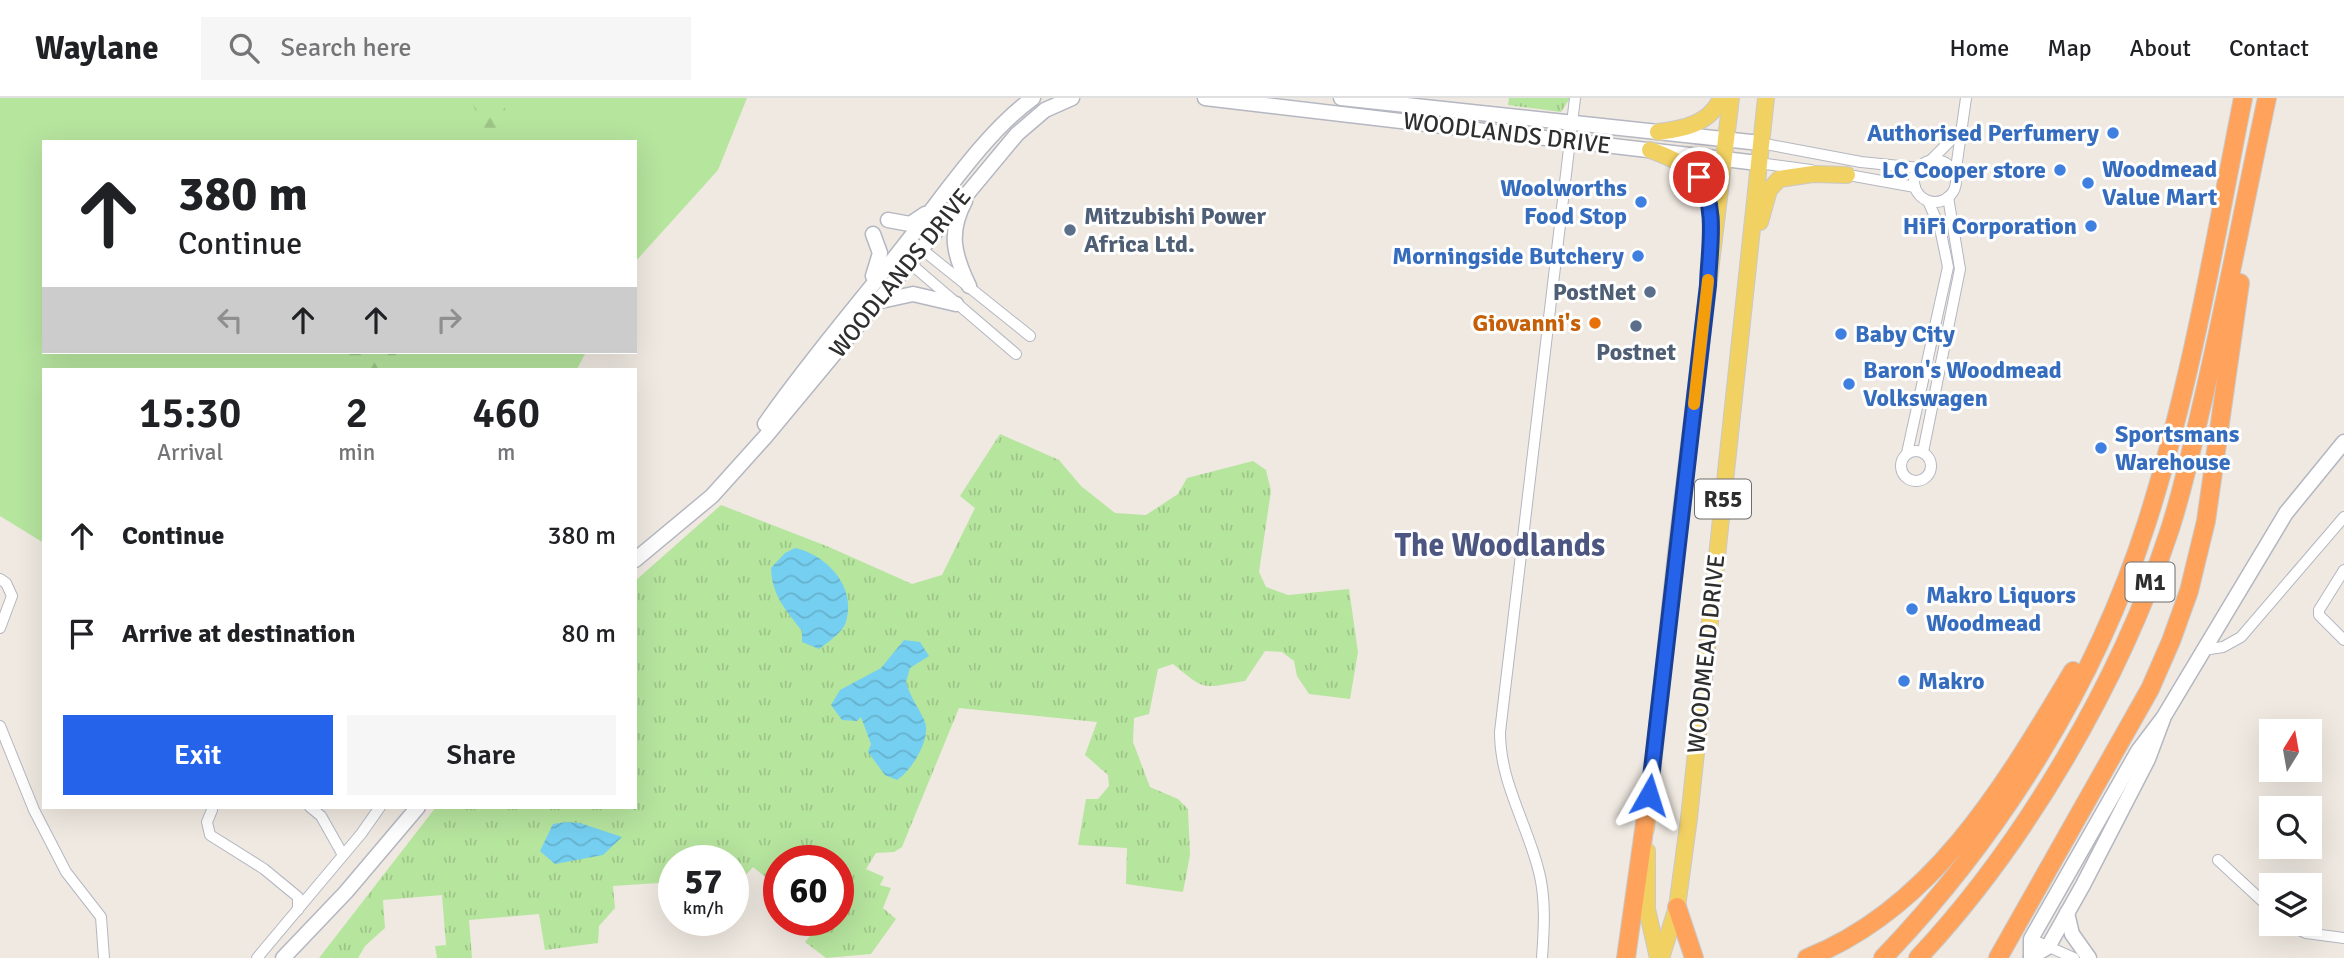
<!DOCTYPE html>
<html lang="en">
<head>
<meta charset="utf-8">
<style>
	body { margin:0; font-family:Signika,sans-serif; background:#f6f6f6; color:#202124; height:100vh; display:flex; flex-direction:column; font-size:26px; white-space:nowrap }
	* { box-sizing:border-box; margin:0 }
	p { font-size:23px; color:#757577 }
	.icon { flex:none; width:38px; height:38px; fill:none; stroke:currentColor; stroke-width:2; stroke-linecap:round; stroke-linejoin:round }
	.map { position:relative; flex:1; overflow:hidden }
	.sheet { position:absolute; left:42px; top:270px; width:595px; height:441px; display:flex; flex-direction:column; background:#fff; border-radius:0px; box-shadow:0 7px 28px #0002 }
	.sheet>* { flex:none }
	.hud { position:absolute; left:42px; top:42px; width:595px; height:214px; border-radius:0px; box-shadow:0 7px 28px #0002; background:#fff; color:#202124; overflow:hidden }
	.needle { width:46px; rotate:11deg }
	.tools { position:absolute; left:2259px; top:621px; display:grid; gap:14px }
	.tools a { display:grid; place-items:center; width:63px; height:63px; border-radius:0px; background:#fff; box-shadow:0 7px 28px #0002; font-size:35px }
	.speed { position:absolute; left:658px; top:747px; display:flex; gap:14px; font-size:35px; font-weight:700; text-align:center }
	.speed>* { display:grid; place-content:center; width:91px; height:91px; border-radius:50%; background:#fff; box-shadow:0 7px 28px #0002; line-height:1 }
	.speed small { font-size:18px; font-weight:400 }
	.speed .limit { border:10px solid #d22; background:#fff; color:#111 }
	.pin { position:absolute; display:grid; place-items:center; width:60px; height:60px; color:#fff; margin:-30px; border:4px solid #fff; border-radius:50%; box-shadow:0 2px 7px #0007 }
	.me { position:absolute; width:77px; margin:-38px; rotate:6deg; stroke-linejoin:round; filter:drop-shadow(0 0 5px #0008) }
	.turn { display:flex; align-items:center; gap:24px; height:147px; padding:0 21px; font-size:32px }
	.turn .icon { width:91px; height:91px; stroke-width:2.5 }
	.turn b { display:block; font-size:49px; line-height:60px }
	.lanes { display:flex; align-items:center; height:66px; padding:0 21px; background:#0003; justify-content:center; gap:35px; direction:ltr }
	.lanes .off { opacity:.35 }
	.eta { display:flex; justify-content:space-evenly; align-items:center; height:119px; text-align:center }
	.eta b { font-size:42px; font-weight:600; line-height:49px }
	.cta { display:flex; gap:14px; margin-top:auto; padding:14px 21px }
	.cta a { flex:1; height:80px; border-radius:0px; background:#2563eb; color:#fff; font-size:28px; font-weight:600; line-height:80px; text-align:center }
	.cta a+a { background:#f6f6f6; color:#202124 }
	ul { padding:0; list-style:none }
	li { display:flex; align-items:center; gap:21px; height:98px; padding:0 21px }
	li div { flex:1 }
	li b { display:block; font-size:26px }
	li em { font-style:normal }
	header { display:flex; align-items:center; gap:42px; box-sizing:border-box; height:98px; padding:0 35px; background:#fff; border-bottom:2px solid #e0e0e0 }
	header strong { font-size:33px }
	nav { display:flex; gap:38px; margin-inline-start:auto; font-size:24px }
	.search { width:490px; height:63px; background:#f6f6f6; display:flex; align-items:center; gap:18px; box-sizing:border-box; padding:0 24px; border-radius:0px; color:#757577; font-size:26px }
	.map>svg:first-child { display:block }
	.grass { fill:#b6e59e }
	.forest { fill:url(#forest-firs) }
	.park { fill:url(#park-tufts) }
	.water { fill:url(#water-waves) }
	.lines { fill:none; stroke-linecap:round; stroke-linejoin:round }
	.minor-casing { stroke:#b4b7c1; stroke-width:12 }
	.secondary-casing { stroke:#b4b7c1; stroke-width:17 }
	.primary-casing { stroke:#c9c9c9; stroke-width:18 }
	.motorway-casing { stroke:#c9c9c9; stroke-width:20 }
	.minor { stroke:#fff; stroke-width:10 }
	.secondary { stroke:#fff; stroke-width:14 }
	.primary { stroke:#f2d163; stroke-width:16 }
	.motorway { stroke:#ffa35c; stroke-width:18 }
	.route-casing { stroke:#184099; stroke-width:18 }
	.route { stroke:#2563eb; stroke-width:12 }
	.slow { stroke:#f59e0b; stroke-width:12 }
	.shop-dot { fill:#3f7fe0; stroke:#fff; stroke-width:2.5 }
	.service-dot { fill:#5c6f8a; stroke:#fff; stroke-width:2.5 }
	.food-dot { fill:#e8710a; stroke:#fff; stroke-width:2.5 }
	.labels { text-anchor:middle; dominant-baseline:central; stroke-width:6; stroke-linejoin:round; paint-order:stroke }
	.shield { fill:#fff; stroke:#6d6d6d; stroke-width:2 }
	.shield-label { font-size:23px; font-weight:bold; fill:#2e2e2e }
	.street-label { font-size:24px; fill:#2e2e2e; stroke:#fff }
	.shop-label { font-size:24px; font-weight:bold; fill:#366cbe; stroke:#fff; text-anchor:start }
	.service-label { font-size:24px; font-weight:bold; fill:#4e5e75; stroke:#fff; text-anchor:start }
	.food-label { font-size:24px; font-weight:bold; fill:#c56008; stroke:#fff; text-anchor:end }
	.district-label { font-size:32px; font-weight:bold; fill:#4d5680; stroke:#fff }
</style>
</head>
<body>
<header>
<strong>Waylane</strong>
<div class="search"><svg class="icon" aria-label="search" viewBox="0 0 24 24"><circle cx="10" cy="10" r="6"/><path d="M15 15l6 6"/></svg>Search here</div>
<nav><a>Home</a><a>Map</a><a>About</a><a>Contact</a></nav>
</header>
<div class="map">
<svg width="2344" height="860" viewBox="0 0 2344 860">
	<defs>
		<pattern id="forest-firs" width="22" height="20" patternUnits="userSpaceOnUse" patternTransform="scale(1.75)"><rect width="22" height="20" fill="#b6e59e"/><path d="M5 1l3.5 6h-7zM16 11l3.5 6h-7z" fill="#9dc588"/></pattern>
		<pattern id="park-tufts" width="24" height="20" patternUnits="userSpaceOnUse" patternTransform="scale(1.75)"><rect width="24" height="20" fill="#b6e59e"/><path d="M3 7l-1-3M5 7V3M7 7l1-3M15 17l-1-3M17 17v-4M19 17l1-3" fill="none" stroke="#9dc588"/></pattern>
		<pattern id="water-waves" width="16" height="10" patternUnits="userSpaceOnUse" patternTransform="scale(1.75)"><rect width="16" height="10" fill="#75cff0"/><path d="M0 5q4-4 8 0t8 0" fill="none" stroke="#66b2ce"/></pattern>
	</defs>
	<rect width="100%" height="100%" fill="#efe9e1"/>
	<path class="grass" d="M 0,0 L 747,0 L 718,72 L 635,164 L 635,44 L 44,44 L 44,254 L 586,254 L 577,271 L 44,271 L 44,445 L 0,418 Z"/>
	<g class="forest">
		<path d="M 472,0 L 501,0 C 506,14 513,27 503,40 L 481,35 Z"/>
		<path d="M 345,254 L 397,254 L 390,271 L 341,271 L 340,264 Z"/>
	</g>
	<g class="park">
		<path d="M 1509,0 L 1570,0 L 1561,14 L 1508,7 Z"/>
		<path d="M 1000,336 L 1059,362 L 1081,388 L 1115,415 L 1146,417 L 1178,396 L 1187,380 L 1253,363 L 1266,372 L 1271,393 L 1259,474 L 1266,489 L 1288,497 L 1349,491 L 1358,554 L 1350,601 L 1309,596 L 1297,578 L 1294,563 L 1282,554 L 1265,553 L 1245,583 C 1201,590 1207,594 1173,566 L 1158,571 L 1149,616 L 1134,620 L 1133,644 L 1150,689 L 1178,701 L 1188,711 L 1190,757 L 1183,794 L 1126,786 L 1127,750 L 1078,747 L 1086,701 L 1098,701 L 1109,688 L 1108,677 L 1085,657 L 1097,624 L 959,610 L 902,749 L 894,754 L 876,755 L 866,771 L 884,779 L 880,787 L 891,790 L 883,810 L 896,821 L 871,856 L 826,860 L 805,844 L 822,823 L 838,822 L 838,763 L 779,763 L 779,790 L 753,769 L 733,791 L 733,763 L 674,763 L 674,784 L 613,788 L 615,810 L 599,828 L 598,845 L 545,852 L 539,816 L 469,822 L 472,860 L 437,860 L 435,848 L 446,847 L 442,797 L 383,802 L 385,830 L 365,848 L 358,860 L 319,860 L 436,709 L 635,709 L 635,483 L 721,407 L 829,449 L 912,486 L 942,477 L 975,410 L 960,398 Z"/>
	</g>
	<g class="water">
		<path d="M 795,450 C 827,457 857,489 846,524 C 842,535 828,544 819,551 L 802,544 L 802,533 C 786,512 772,498 771,470 L 785,455 Z"/>
		<path d="M 904,542 L 920,544 L 929,558 L 910,570 L 906,584 C 910,599 919,610 925,624 C 931,642 911,673 897,682 L 885,677 L 868,654 L 871,646 L 861,619 L 857,623 L 842,622 L 831,607 L 840,592 L 881,570 Z"/>
		<path d="M 566,724 L 580,725 L 622,739 L 603,757 L 555,766 L 540,753 L 553,726 Z"/>
	</g>
	<g class="lines">
		<defs>
			<g id="minor">
				<path d="M 1760,45 L 1861,64 L 1919,70"/>
				<circle cx="1935" cy="83" r="21"/>
				<path d="M 1930,63 L 1959,34"/>
				<path d="M 1758,65 L 1811,72"/>
				<path d="M 1843,76 L 1915,89"/>
				<path d="M 1955,78 L 1966,0"/>
				<path d="M 909,141 L 1030,238"/>
				<path d="M 905,161 L 1016,256"/>
				<circle cx="1916" cy="368" r="15"/>
				<path d="M 1923,354 L 1960,171 L 1948,99"/>
				<path d="M 1907,355 L 1948,169 L 1940,130 L 1928,103"/>
				<path d="M 2344,472 L 2319,512 L 2319,517 L 2344,542"/>
				<path d="M 0,481 L 6,485 L 12,498 L 0,530"/>
				<path d="M 2203,552 L 2223,549 L 2241,539 L 2344,419"/>
				<path d="M 0,628 L 34,712 L 66,774 L 101,819 L 104,860"/>
				<path d="M 310,709 L 321,718 L 343,757"/>
				<path d="M 212,712 L 207,724 L 210,737 L 264,771 L 298,799 L 298,812"/>
				<path d="M 2218,762 L 2272,812"/>
				<path d="M 2287,826 L 2306,835 L 2344,840"/>
				<path d="M 2031,841 L 2074,860"/>
				<path d="M 257,860 L 361,736 L 380,709"/>
				<path d="M 1542,860 C 1544,832 1546,801 1539,774 C 1527,725 1500,685 1500,634 L 1575,0"/>
			</g>
			<g id="secondary">
				<path d="M 1205,0 L 1758,65"/>
				<path d="M 1341,0 L 1760,45"/>
				<path d="M 965,103 C 948,135 954,157 969,188"/>
				<path d="M 888,122 L 910,126 L 925,116"/>
				<path d="M 873,136 L 880,155 L 873,178"/>
				<path d="M 876,204 L 913,196 L 956,206"/>
				<path d="M 765,326 C 810,261 862,202 910,140 C 946,95 986,34 1033,0"/>
				<path d="M 635,462 L 712,398 L 766,338 L 1017,36 L 1045,12 L 1072,0"/>
				<path d="M 2067,815 L 2072,836 L 2089,860"/>
				<path d="M 2031,859 L 2048,849 L 2083,787 L 2148,661 L 2163,621"/>
				<path d="M 283,860 L 346,794 L 418,709"/>
				<path d="M 2031,860 L 2031,841 L 2138,653 L 2163,620 L 2286,415 L 2344,344"/>
			</g>
			<g id="primary">
				<path d="M 1658,34 C 1683,31 1710,26 1721,0"/>
				<path d="M 1650,52 C 1684,64 1713,80 1711,121"/>
				<path d="M 1760,124 L 1769,92 L 1779,81 L 1813,76 L 1847,77"/>
				<path d="M 1646,731 L 1676,455 L 1731,0"/>
				<path d="M 1647,753 L 1647,811 L 1658,860"/>
				<path d="M 1661,860 L 1677,809 L 1689,720 L 1766,0"/>
			</g>
			<g id="motorway">
				<path d="M 1677,809 L 1694,860"/>
				<path d="M 1626,860 L 1646,718"/>
				<path d="M 1807,860 C 1934,810 2006,685 2073,573"/>
				<path d="M 1883,860 C 2001,737 2095,586 2147,424 C 2191,286 2215,142 2243,0"/>
				<path d="M 1918,860 C 2025,746 2120,583 2169,434 C 2183,392 2192,349 2202,306 C 2226,204 2245,102 2267,0"/>
				<path d="M 1998,860 L 2150,591 L 2171,543 L 2189,493 L 2206,423 L 2240,185"/>
			</g>
		</defs>
		<use href="#minor" class="minor-casing"/>
		<use href="#secondary" class="secondary-casing"/>
		<use href="#primary" class="primary-casing"/>
		<use href="#motorway" class="motorway-casing"/>
		<use href="#minor" class="minor"/>
		<use href="#secondary" class="secondary"/>
		<use href="#primary" class="primary"/>
		<use href="#motorway" class="motorway"/>
	</g>
	<g class="lines">
		<defs>
			<path id="route" d="M 1649,697 L 1708,187 C 1709,151 1718,111 1699,79"/>
		</defs>
		<use href="#route" class="route-casing"/>
		<use href="#route" class="route"/>
		<path class="slow" d="M 1694,306 L 1708,182"/>
	</g>
	<g class="shop-dot">
		<circle cx="2113" cy="35" r="7"/>
		<circle cx="2060" cy="72" r="7"/>
		<circle cx="2088" cy="85" r="7"/>
		<circle cx="1641" cy="104" r="7"/>
		<circle cx="2091" cy="128" r="7"/>
		<circle cx="1638" cy="158" r="7"/>
		<circle cx="1841" cy="236" r="7"/>
		<circle cx="1849" cy="286" r="7"/>
		<circle cx="2101" cy="350" r="7"/>
		<circle cx="1912" cy="511" r="7"/>
		<circle cx="1904" cy="583" r="7"/>
	</g>
	<g class="service-dot">
		<circle cx="1070" cy="132" r="7"/>
		<circle cx="1650" cy="194" r="7"/>
		<circle cx="1636" cy="228" r="7"/>
	</g>
	<circle class="food-dot" cx="1595" cy="225" r="7"/>
	<g class="labels">
		<g class="shield">
			<rect x="1695" y="381.5" width="56" height="39" rx="5"/>
			<rect x="2125.5" y="464.5" width="49" height="39" rx="5"/>
		</g>
		<g class="shield-label">
			<text x="1723" y="401">R55</text>
			<text x="2150" y="484">M1</text>
		</g>
		<g class="street-label">
			<text transform="translate(1507 35) rotate(7)">WOODLANDS DRIVE</text>
			<text transform="translate(900 175) rotate(-51)">WOODLANDS DRIVE</text>
			<text transform="translate(1706 556) rotate(-84)">WOODMEAD DRIVE</text>
		</g>
		<g class="shop-label">
			<text x="2099" y="35" text-anchor="end">Authorised Perfumery</text>
			<text x="2102" y="71">Woodmead<tspan x="2102" dy="28">Value Mart</tspan></text>
			<text x="2046" y="72" text-anchor="end">LC Cooper store</text>
			<text x="1627" y="90" text-anchor="end">Woolworths<tspan x="1627" dy="28">Food Stop</tspan></text>
			<text x="2077" y="128" text-anchor="end">HiFi Corporation</text>
			<text x="1624" y="158" text-anchor="end">Morningside Butchery</text>
			<text x="1855" y="236">Baby City</text>
			<text x="1863" y="272">Baron's Woodmead<tspan x="1863" dy="28">Volkswagen</tspan></text>
			<text x="2115" y="336">Sportsmans<tspan x="2115" dy="28">Warehouse</tspan></text>
			<text x="1926" y="497">Makro Liquors<tspan x="1926" dy="28">Woodmead</tspan></text>
			<text x="1918" y="583">Makro</text>
		</g>
		<g class="service-label">
			<text x="1084" y="118">Mitzubishi Power<tspan x="1084" dy="28">Africa Ltd.</tspan></text>
			<text x="1636" y="194" text-anchor="end">PostNet</text>
			<text x="1636" y="254" text-anchor="middle">Postnet</text>
		</g>
		<g class="food-label">
			<text x="1581" y="225">Giovanni's</text>
		</g>
		<g class="district-label">
			<text x="1500" y="447">The Woodlands</text>
		</g>
	</g>
</svg>
<div class="tools">
<a><svg class="needle" viewBox="-14 -14 28 28"><path d="M0-13l5 13h-10z" fill="#e53935"/><path d="M0 13l5-13h-10z" fill="#757577"/></svg></a>
<a><svg class="icon" aria-label="search" viewBox="0 0 24 24"><circle cx="10" cy="10" r="6"/><path d="M15 15l6 6"/></svg></a>
<a><svg class="icon" aria-label="layers" viewBox="0 0 24 24"><path d="M12 4l9 5-9 5-9-5zM3 14l9 5 9-5"/></svg></a>
</div>
<div class="speed"><div>57<small>km/h</small></div><div class="limit">60</div></div>
<div class="pin" style="left:1699px;top:79px;background:#d93025"><svg class="icon" aria-label="arrive" viewBox="0 0 24 24"><path d="M6 21V4h12l-3 4 3 4H6"/></svg></div>
<svg class="me" style="left:1649px;top:697px" viewBox="-20 -20 40 40"><path d="M0-17L14 15 0 8-14 15z" fill="#2563eb" stroke="#fff" stroke-width="4"/></svg>
<div class="hud">
<div class="turn"><svg class="icon" aria-label="ahead" viewBox="0 0 24 24"><path d="M12 20V5M6 11l6-6 6 6"/></svg><div><b>380 m</b>Continue</div></div>
<div class="lanes"><svg class="icon off" aria-label="left" viewBox="0 0 24 24"><path d="M17 20v-9H6M10 6l-5 5 5 5"/></svg><svg class="icon" aria-label="ahead" viewBox="0 0 24 24"><path d="M12 20V5M6 11l6-6 6 6"/></svg><svg class="icon" aria-label="ahead" viewBox="0 0 24 24"><path d="M12 20V5M6 11l6-6 6 6"/></svg><svg class="icon off" aria-label="right" viewBox="0 0 24 24"><path d="M7 20v-9h11M14 6l5 5-5 5"/></svg></div>
</div>
<section class="sheet">
<div class="eta">
<div><b>15:30</b><p>Arrival</p></div>
<div><b>2</b><p>min</p></div>
<div><b>460</b><p>m</p></div>
</div>
<ul>
<li><svg class="icon" aria-label="ahead" viewBox="0 0 24 24"><path d="M12 20V5M6 11l6-6 6 6"/></svg><div><b>Continue</b></div><em>380 m</em></li>
<li><svg class="icon" aria-label="arrive" viewBox="0 0 24 24"><path d="M6 21V4h12l-3 4 3 4H6"/></svg><div><b>Arrive at destination</b></div><em>80 m</em></li>
</ul>
<div class="cta"><a>Exit</a><a>Share</a></div>
</section>
</div>
</body>
</html>
